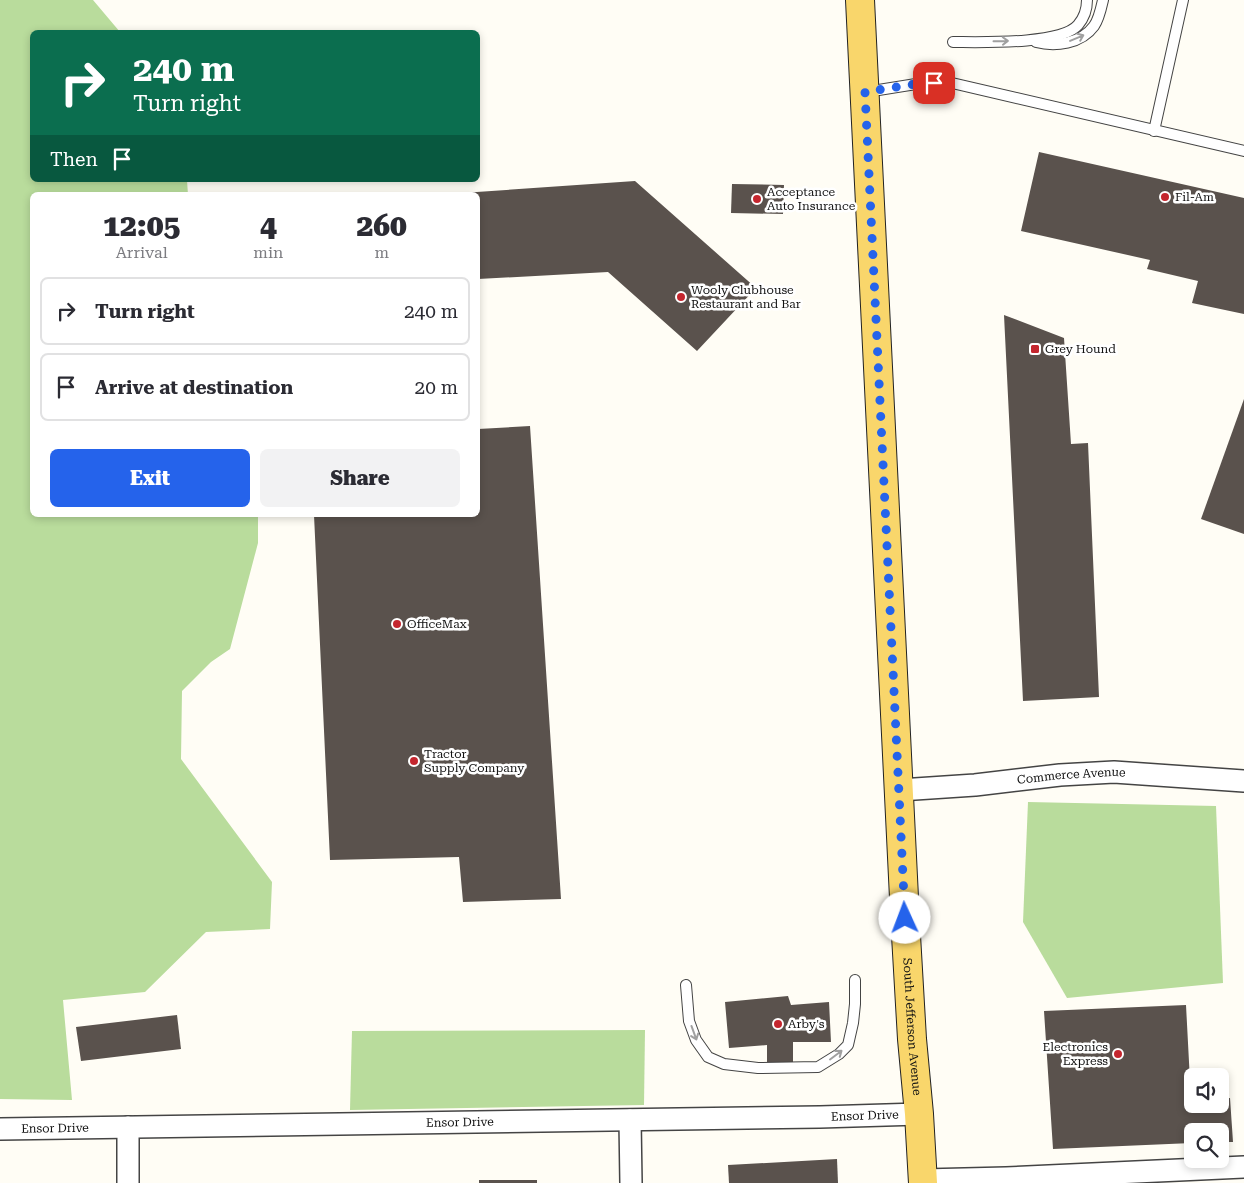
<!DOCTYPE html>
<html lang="en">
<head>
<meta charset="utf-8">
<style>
	body { margin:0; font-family:"Roboto Serif",serif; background:#f2f2f3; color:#2b2b33; height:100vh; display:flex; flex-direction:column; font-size:19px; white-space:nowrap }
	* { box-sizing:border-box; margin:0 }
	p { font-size:16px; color:#7c7c81 }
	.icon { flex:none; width:28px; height:28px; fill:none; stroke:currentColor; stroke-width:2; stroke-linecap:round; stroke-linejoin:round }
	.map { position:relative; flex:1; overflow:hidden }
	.side { position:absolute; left:30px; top:192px; width:450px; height:325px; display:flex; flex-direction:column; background:#fff; border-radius:8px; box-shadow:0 2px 8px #0003 }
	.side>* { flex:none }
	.hud { position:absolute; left:30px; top:30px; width:450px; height:152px; border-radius:8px; box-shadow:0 2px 8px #0003; background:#0b6e4f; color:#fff; overflow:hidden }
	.fabs { position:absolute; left:1184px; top:1068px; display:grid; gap:10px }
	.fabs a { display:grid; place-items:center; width:45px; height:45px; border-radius:8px; background:#fff; box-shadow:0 2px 8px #0003; font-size:25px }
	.pin { position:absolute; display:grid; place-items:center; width:42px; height:42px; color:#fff; margin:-21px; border-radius:10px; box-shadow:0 2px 8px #0006 }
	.me { position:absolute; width:55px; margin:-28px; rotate:358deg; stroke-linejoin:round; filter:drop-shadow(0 0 4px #0008) }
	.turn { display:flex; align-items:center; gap:18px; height:105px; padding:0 20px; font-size:22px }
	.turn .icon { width:65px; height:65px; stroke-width:2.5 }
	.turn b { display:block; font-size:35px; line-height:42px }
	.then { display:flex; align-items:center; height:48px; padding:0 20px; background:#0003; gap:10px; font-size:19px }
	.eta { display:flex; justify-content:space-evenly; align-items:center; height:85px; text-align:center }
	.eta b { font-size:30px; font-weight:800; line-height:35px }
	.primary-button { display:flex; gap:10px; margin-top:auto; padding:10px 20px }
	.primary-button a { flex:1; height:58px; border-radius:8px; background:#2563eb; color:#fff; font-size:20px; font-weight:800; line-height:58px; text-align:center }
	.primary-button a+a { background:#f2f2f3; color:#2b2b33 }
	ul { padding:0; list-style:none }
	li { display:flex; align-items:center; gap:15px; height:68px; margin:0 10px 8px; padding:0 10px; border:2px solid #e1e1e2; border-radius:8px }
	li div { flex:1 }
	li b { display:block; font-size:19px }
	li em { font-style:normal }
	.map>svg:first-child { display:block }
	.forest { fill:#b9dc9c }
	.building { fill:#5a524d }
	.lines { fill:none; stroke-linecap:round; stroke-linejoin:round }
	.service-casing { stroke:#444; stroke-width:12 }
	.minor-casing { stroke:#444; stroke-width:24 }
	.primary-casing { stroke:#222; stroke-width:30 }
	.service { stroke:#fff; stroke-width:10 }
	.minor { stroke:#fff; stroke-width:21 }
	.primary { stroke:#f9d66b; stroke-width:28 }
	.oneway { stroke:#a0a0a0 }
	.route { stroke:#2563eb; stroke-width:9; stroke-dasharray:0 16.2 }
	.poi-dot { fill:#c4262e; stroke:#fff; stroke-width:2 }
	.labels { text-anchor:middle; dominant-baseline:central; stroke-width:5; stroke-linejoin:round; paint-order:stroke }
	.poi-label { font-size:12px; fill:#111; stroke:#fff; text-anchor:start }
	.street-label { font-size:12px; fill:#111; stroke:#fff }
</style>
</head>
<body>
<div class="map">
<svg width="1244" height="1183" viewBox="0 0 1244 1183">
	<rect width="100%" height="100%" fill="#fffdf5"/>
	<g class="forest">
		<path d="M 0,0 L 93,0 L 120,32 L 32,32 L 32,180 L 187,180 L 188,195 L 32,195 L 32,515 L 258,515 L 258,543 L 230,649 L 211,662 L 182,691 L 181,759 L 272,882 L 270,929 L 206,932 L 145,992 L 63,1000 L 72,1100 L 0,1099 Z"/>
		<path d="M 1028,802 L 1216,806 L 1223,983 L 1067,998 L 1023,922 Z"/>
		<path d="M 645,1030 L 644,1105 L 350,1110 L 352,1031 Z"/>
	</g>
	<g class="building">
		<path d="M 1039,152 L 1244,198 L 1244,314 L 1192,303 L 1198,281 L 1147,269 L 1150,260 L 1021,231 Z"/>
		<path d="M 635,181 L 756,288 L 697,351 L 608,272 L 478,279 L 478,195 L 447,195 L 447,194 Z"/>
		<path d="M 732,184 L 784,185 L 783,214 L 731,213 Z"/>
		<path d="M 1004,315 L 1064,338 L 1071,444 L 1088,443 L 1099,697 L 1023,701 Z"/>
		<path d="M 1244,399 L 1244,534 L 1201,519 Z"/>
		<path d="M 530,426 L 561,899 L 463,902 L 459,857 L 330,860 L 314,515 L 478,515 L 478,429 Z"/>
		<path d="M 788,996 L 791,1005 L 829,1002 L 831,1042 L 793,1042 L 793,1062 L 767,1063 L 767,1045 L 729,1048 L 725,1002 Z"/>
		<path d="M 1186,1005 L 1191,1100 L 1192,1100 L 1192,1104 L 1220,1104 L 1220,1099 L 1230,1098 L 1233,1142 L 1220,1142 L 1220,1131 L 1192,1131 L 1192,1143 L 1053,1149 L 1044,1011 Z"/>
		<path d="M 177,1015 L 181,1049 L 81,1061 L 76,1027 Z"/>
		<path d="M 837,1159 L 838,1183 L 729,1183 L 728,1165 Z"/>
		<rect x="479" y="1180" width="58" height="3"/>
	</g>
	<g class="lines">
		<defs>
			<g id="service">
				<path d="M 953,42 C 979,42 1061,45 1078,25 C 1084,18 1087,8 1087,0"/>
				<path d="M 1036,42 C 1055,47 1081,44 1094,26 C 1099,19 1101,9 1103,0"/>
				<path d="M 866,92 L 916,84 L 952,83 L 1244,151"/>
				<path d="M 1154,131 L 1183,0"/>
				<path d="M 686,985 L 689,1021 L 696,1040 L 708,1057 L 724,1064 L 758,1068 L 818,1067 L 839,1054 L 848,1045 L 853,1023 L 855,1004 L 855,980"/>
			</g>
			<g id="minor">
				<path id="s1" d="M 900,790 L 975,785 L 1060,775 L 1114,772 L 1244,781"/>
				<path d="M 630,1120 L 631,1183"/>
				<path id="s2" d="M 0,1129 L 820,1117 L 919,1114"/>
				<path d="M 923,1180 L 1006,1178 L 1244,1167"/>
				<path d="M 128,1183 L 128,1127"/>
			</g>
			<g id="primary">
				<path id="s3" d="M 860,0 L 905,918 L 912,1039 L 919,1114 L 923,1183"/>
			</g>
		</defs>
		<use href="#service" class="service-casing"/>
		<use href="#minor" class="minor-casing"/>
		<use href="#primary" class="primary-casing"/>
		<use href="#service" class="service"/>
		<use href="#minor" class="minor"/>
		<use href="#primary" class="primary"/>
	</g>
	<defs><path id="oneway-shaft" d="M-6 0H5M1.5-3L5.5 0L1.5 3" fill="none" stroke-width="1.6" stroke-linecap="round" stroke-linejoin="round" transform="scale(1.25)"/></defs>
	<g class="oneway">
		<use href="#oneway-shaft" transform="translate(1077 38) rotate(-23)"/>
		<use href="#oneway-shaft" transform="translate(1001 41) rotate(-1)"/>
		<use href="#oneway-shaft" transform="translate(694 1033) rotate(70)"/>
		<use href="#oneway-shaft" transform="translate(836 1055) rotate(-37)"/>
	</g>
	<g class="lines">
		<path class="route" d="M 905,918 L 865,92 L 916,84 L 934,83"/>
	</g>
	<g class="poi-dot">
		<circle cx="1165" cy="197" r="5"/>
		<circle cx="757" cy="199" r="5"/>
		<circle cx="681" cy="297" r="5"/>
		<rect x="1030" y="344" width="10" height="10" rx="2.5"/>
		<circle cx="397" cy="624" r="5"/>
		<circle cx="414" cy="761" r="5"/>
		<circle cx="778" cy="1024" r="5"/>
		<circle cx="1118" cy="1054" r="5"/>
	</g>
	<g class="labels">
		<g class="poi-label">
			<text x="767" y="192">Acceptance<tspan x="767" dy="14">Auto Insurance</tspan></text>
			<text x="1175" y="197">Fil-Am</text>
			<text x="691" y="290">Wooly Clubhouse<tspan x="691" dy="14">Restaurant and Bar</tspan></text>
			<text x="1045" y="349">Grey Hound</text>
			<text x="407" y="624">OfficeMax</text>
			<text x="424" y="754">Tractor<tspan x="424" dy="14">Supply Company</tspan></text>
			<text x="788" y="1024">Arby's</text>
			<text x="1108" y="1047" text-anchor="end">Electronics<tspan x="1108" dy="14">Express</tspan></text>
		</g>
		<g class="street-label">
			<text stroke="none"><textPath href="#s1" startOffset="172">Commerce Avenue</textPath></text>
			<text stroke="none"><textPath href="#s3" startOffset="1028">South Jefferson Avenue</textPath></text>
			<text stroke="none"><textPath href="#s2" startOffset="865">Ensor Drive</textPath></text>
			<text stroke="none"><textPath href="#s2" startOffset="460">Ensor Drive</textPath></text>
			<text stroke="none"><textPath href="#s2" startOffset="55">Ensor Drive</textPath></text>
		</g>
	</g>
</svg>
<div class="fabs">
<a><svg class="icon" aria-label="sound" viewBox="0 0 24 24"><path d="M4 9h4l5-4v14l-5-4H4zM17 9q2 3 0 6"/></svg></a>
<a><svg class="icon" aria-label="search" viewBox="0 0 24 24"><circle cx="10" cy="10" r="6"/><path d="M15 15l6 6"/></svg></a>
</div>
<div class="pin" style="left:934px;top:83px;background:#d93025"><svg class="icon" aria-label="arrive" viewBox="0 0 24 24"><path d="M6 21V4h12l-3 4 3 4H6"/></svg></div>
<svg class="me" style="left:905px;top:918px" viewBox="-20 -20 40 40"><circle r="19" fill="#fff"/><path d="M0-13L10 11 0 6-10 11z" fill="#2563eb"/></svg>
<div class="hud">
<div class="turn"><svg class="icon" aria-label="right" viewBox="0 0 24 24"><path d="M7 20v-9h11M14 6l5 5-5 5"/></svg><div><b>240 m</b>Turn right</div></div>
<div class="then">Then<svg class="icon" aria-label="arrive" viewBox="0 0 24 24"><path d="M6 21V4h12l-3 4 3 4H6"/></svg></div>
</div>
<section class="side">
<div class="eta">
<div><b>12:05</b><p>Arrival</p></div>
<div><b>4</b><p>min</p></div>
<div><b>260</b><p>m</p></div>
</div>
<ul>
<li><svg class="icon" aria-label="right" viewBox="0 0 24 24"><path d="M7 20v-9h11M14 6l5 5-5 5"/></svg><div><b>Turn right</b></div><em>240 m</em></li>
<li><svg class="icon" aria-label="arrive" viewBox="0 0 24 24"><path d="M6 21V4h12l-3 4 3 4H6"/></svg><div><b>Arrive at destination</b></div><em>20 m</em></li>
</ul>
<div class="primary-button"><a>Exit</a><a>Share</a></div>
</section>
</div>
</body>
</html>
